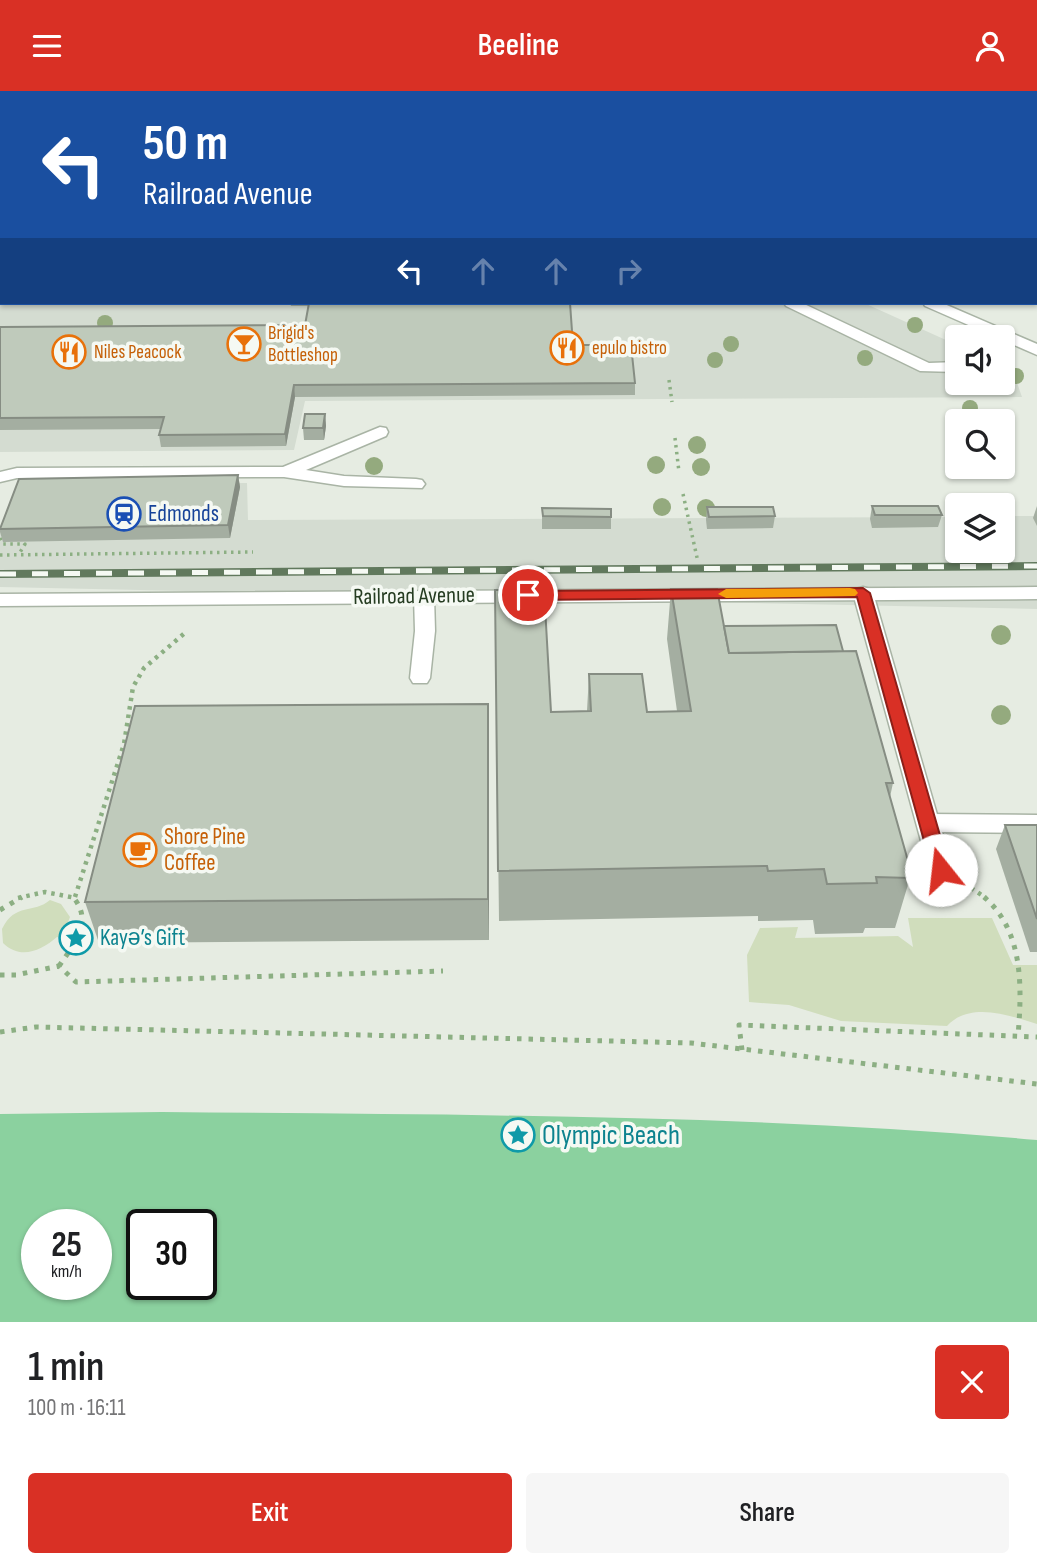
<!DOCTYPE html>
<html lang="en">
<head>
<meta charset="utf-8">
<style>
	body { margin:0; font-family:"Sofia Sans Condensed",sans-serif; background:#f6f6f6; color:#202124; height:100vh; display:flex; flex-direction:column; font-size:26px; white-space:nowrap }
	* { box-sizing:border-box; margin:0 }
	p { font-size:23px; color:#757577 }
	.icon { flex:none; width:38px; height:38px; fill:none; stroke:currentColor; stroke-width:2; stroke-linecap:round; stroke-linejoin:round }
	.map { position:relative; height:1231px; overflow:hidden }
	.panel { display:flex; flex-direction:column; background:#fff; flex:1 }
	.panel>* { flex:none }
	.guide { position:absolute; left:0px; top:0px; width:1038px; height:214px; box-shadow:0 2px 5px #0004; background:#1a4fa0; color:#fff; overflow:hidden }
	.buttons { position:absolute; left:945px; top:234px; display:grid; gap:14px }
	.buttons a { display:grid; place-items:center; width:70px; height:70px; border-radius:7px; background:#fff; box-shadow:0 2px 5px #0004; font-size:35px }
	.speed { position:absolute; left:21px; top:1118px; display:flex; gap:14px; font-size:35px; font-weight:700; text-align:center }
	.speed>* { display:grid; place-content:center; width:91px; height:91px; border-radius:50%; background:#fff; box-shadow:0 2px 5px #0004; line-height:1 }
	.speed small { font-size:18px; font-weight:400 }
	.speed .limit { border:4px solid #111; border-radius:10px; background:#fff; color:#111 }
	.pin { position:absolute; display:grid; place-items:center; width:60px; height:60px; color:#fff; margin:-30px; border:4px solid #fff; border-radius:50%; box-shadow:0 2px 7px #0007 }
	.me { position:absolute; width:77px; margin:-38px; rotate:344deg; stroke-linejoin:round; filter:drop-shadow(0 0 5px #0008) }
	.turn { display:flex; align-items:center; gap:24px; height:147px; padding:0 28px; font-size:32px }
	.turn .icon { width:91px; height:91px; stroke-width:2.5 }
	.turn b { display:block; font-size:49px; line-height:60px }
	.lanes { display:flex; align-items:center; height:66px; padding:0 28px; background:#0003; justify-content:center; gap:35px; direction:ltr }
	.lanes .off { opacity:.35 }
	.round { display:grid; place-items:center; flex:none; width:74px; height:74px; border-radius:7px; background:#f6f6f6 }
	.overview { display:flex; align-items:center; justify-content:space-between; height:119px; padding:0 28px }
	h1 { font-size:42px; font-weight:600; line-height:52px }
	.cta { display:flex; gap:14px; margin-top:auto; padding:14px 28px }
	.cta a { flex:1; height:80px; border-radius:7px; background:#d93025; color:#fff; font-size:28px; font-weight:600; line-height:80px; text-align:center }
	.cta a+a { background:#f6f6f6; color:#202124 }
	header { display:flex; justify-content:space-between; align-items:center; height:91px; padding:0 28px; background:#d93025; color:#fff; font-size:32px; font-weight:600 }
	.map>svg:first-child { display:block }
	.built { fill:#d4dcd1 }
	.green { fill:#d0ddbc }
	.water { fill:#8bd19f; fill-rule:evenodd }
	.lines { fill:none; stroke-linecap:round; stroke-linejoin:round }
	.stream { fill:#8bd19f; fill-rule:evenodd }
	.service-casing { stroke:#a9b4a5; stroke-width:3 }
	.minor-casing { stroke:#a9b4a5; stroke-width:3 }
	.tertiary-casing { stroke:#a9b4a5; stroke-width:3 }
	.primary-casing { stroke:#c2c9c1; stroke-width:3 }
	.path-far2 { stroke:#8caf83; stroke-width:3.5; stroke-dasharray:2.5 4.5; stroke-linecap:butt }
	.path-far1 { stroke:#8caf83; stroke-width:4.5; stroke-dasharray:3.5 5; stroke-linecap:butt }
	.path { stroke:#8caf83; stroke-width:5; stroke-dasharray:4.5 7; stroke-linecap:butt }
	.service { fill:#fff; fill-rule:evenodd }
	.minor { fill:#fff; fill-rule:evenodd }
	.tertiary { fill:#fff; fill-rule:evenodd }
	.primary { fill:#6fa168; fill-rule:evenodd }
	.rail-casing { stroke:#61795d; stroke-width:8 }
	.rail { stroke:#f5f9f3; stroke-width:5; stroke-dasharray:16; stroke-linecap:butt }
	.tree { fill:#94aa7e }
	.wall { fill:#a4aea1 }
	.shaded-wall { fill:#868d83 }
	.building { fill:#bfcabb; stroke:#868d83; stroke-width:2 }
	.route { fill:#d93025; stroke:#8d1f18; stroke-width:2 }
	.slow { fill:#f59e0b }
	.labels { text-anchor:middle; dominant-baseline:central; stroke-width:7; stroke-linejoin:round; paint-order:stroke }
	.far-food-label { font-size:19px; fill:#c56008; stroke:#f5f9f3; text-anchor:start }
	.transit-label { font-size:23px; fill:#164399; stroke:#f5f9f3; text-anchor:start }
	.street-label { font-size:23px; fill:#263d22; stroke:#f5f9f3 }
	.food-label { font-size:23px; fill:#c56008; stroke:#f5f9f3; text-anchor:start }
	.culture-label { font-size:23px; fill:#0d838f; stroke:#f5f9f3; text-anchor:start }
	.near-culture-label { font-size:28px; fill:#0d838f; stroke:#f5f9f3; text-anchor:start }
</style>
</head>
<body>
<header><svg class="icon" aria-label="menu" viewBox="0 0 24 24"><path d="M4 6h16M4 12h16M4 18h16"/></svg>Beeline<svg class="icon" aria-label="person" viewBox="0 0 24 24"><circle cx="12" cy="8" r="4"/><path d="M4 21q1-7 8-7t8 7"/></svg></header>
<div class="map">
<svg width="1037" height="1231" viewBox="0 0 1037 1231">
	<rect width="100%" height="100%" fill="#e6ece2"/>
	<g class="built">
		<path d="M 0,177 L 2,212 L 864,212 L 957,254 L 957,292 L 1003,292 L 1003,275 L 1013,280 L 1022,306 L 305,310 L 294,359 L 0,361 Z"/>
		<path d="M 247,392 L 248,429 L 957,426 L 957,460 L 1003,460 L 1003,425 L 1037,425 L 1037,518 L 0,496 L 0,439 L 20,393 Z"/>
	</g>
	<g class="green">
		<path d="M 50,809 L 61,813 L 70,826 L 62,847 L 57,846 C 41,860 20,869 3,852 L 2,838 C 15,811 34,823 50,809 Z"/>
		<path d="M 908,827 L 992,827 L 1013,874 L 1037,874 L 1037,933 C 1008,924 970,910 947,935 L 841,930 L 789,914 L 749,911 L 747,864 L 760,837 L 798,836 L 795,847 L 898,845 L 913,856 Z"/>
	</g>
	<path class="water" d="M 162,1021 C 454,1024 746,1023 1037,1049 L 1037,1231 L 0,1231 L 0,1023 ZM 37,1134 L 96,1134 L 96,1194 L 37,1194 ZM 142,1134 L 201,1134 L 201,1194 L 142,1194 Z"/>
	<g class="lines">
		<path class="stream" d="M 633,0 L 643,0 L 632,2 Z"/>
		<defs>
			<g id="service">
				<path d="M 919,0 L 931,0 L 932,2 L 920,2 Z"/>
				<rect x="1036" y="50" width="1" height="8"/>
				<rect x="0" y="74" width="2" height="8"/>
				<rect x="0" y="194" width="2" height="8"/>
				<path d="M 784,212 L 802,212 L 929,272 L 957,271 L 957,281 L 920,280 L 786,215 Z"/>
				<path d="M 380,336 L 386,337 L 388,341 L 386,345 L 306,379 L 344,385 L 416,388 L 422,389 L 425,393 L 422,397 L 344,395 L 284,386 L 17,387 L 0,391 L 0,381 L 17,377 L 283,376 Z"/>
				<path d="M 424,499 L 431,501 L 434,505 L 435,540 L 430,587 L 427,592 L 413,592 L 410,587 L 415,540 L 414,505 L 417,501 Z"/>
				<path d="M 928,723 L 1037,724 L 1037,742 L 928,741 L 920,738 L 917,732 L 920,726 Z"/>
			</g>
			<path id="minor" d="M 863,496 L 870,498 L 873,502 L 953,779 L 949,785 L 941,788 L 933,785 L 929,779 L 853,502 L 856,498 Z"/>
			<g id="tertiary">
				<path d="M 923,212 L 942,212 L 1037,253 L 1037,264 L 925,215 Z"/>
				<path d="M 1037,496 L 1037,508 L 0,515 L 0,503 Z"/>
			</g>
			<g id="primary">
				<path d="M 460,0 L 476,0 L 458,2 Z"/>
				<path d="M 534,0 L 549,0 L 532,2 Z"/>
				<rect x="0" y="114" width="2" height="8"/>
				<rect x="0" y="139" width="2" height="8"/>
			</g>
		</defs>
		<use href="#service" class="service-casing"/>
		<use href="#minor" class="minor-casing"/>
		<use href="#tertiary" class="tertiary-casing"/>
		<use href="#primary" class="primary-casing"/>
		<g class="path-far2">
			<path d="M 669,289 L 672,311"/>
			<path d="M 675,347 L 679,381"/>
			<path d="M 683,403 L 698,471"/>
			<path d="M 0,447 L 3,453 L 25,453 L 19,463"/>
			<path d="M 0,464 L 253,461"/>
		</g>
		<g class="path-far1">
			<path d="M 971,797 L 986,807"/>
			<path d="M 75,806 L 124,653 L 133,596 L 144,577 L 186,541"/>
			<path d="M 18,807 L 45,801 L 76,807"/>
		</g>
		<g class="path">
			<path d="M 984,806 C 1024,840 1022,897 1018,945"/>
			<path d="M 0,819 L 22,806"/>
			<path d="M 59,875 C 74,853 94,831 73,806"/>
			<path d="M 0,884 L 16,884 L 59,875 L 76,891 L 443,880"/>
			<path d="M 0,941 L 36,936 L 691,952 L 1037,993"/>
			<path d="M 742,959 L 739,934 L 1037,946"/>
		</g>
		<use href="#service" class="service"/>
		<use href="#minor" class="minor"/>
		<use href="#tertiary" class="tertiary"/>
		<use href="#primary" class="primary"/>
		<defs>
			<path id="rail" d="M 0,483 L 1037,475"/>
		</defs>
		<use href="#rail" class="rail-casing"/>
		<use href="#rail" class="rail"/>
	</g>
	<g class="tree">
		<circle cx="105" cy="232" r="8"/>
		<circle cx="915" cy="234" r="8"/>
		<circle cx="731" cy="253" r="8"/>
		<circle cx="865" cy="267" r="8"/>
		<circle cx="715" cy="269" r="8"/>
		<circle cx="1016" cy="285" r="8"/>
		<circle cx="970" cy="317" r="8"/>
		<circle cx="697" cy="354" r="9"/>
		<circle cx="656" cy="374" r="9"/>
		<circle cx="374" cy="375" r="9"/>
		<circle cx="701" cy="376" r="9"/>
		<circle cx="662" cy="416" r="9"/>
		<circle cx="706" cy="417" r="9"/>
		<circle cx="1001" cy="544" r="10"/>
		<circle cx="1001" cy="624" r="10"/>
	</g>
	<g class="wall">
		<path d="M 0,0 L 296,0 L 296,2 L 2,2 L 2,71 L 0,72 Z"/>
		<path d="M 298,0 L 380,0 L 380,2 L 302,2 Z"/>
		<rect x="1036" y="64" width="1" height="137"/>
		<path d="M 290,212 L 570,212 L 573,254 L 635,292 L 635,304 L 295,306 L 286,355 L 161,356 L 159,344 L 161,338 L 0,339 L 0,236 L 305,234 L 308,215 L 291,215 Z"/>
		<path d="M 325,323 L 326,335 L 324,349 L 304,349 L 303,337 Z"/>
		<path d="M 238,384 L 240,396 L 230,447 L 3,451 L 0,441 L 0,436 Z"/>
		<path d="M 872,415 L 942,424 L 938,436 L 872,437 L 870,428 Z"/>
		<path d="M 1037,415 L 1037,435 L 1033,427 Z"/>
		<path d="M 707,416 L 775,425 L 773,437 L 707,438 L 706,429 Z"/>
		<path d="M 542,417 L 611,426 L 611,438 L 542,438 Z"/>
		<path d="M 671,498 L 724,535 L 843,560 L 893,692 L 890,706 L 910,777 L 909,782 L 910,787 L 895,837 L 865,837 L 863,842 L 815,843 L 813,829 L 758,830 L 758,825 L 499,830 L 495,499 L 551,621 L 587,620 L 589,583 L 647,621 L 677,620 L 667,548 Z"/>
		<path d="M 489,654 L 489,849 L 99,852 L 85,811 Z"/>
		<path d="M 1005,734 L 1037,734 L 1037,861 L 1030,861 L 996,758 Z"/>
	</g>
	<g class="shaded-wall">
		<rect x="127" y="0" width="43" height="2"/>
		<path d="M 288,0 L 296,0 L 296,2 L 282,2 Z"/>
		<rect x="336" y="0" width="44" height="2"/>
		<path d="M 0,29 L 2,29 L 2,71 L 0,72 Z"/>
		<path d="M 294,294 L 295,306 L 286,355 L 285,343 Z"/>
		<path d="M 325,323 L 326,335 L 324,349 L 323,337 Z"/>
		<path d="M 238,384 L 240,396 L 230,447 L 228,434 Z"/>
		<path d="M 488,613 L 489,654 L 489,849 L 488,808 Z"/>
	</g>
	<g class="building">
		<path d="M 32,0 L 134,0 L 138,2 L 35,2 Z"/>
		<path d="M 196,0 L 288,0 L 282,2 L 199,2 Z"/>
		<path d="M 742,0 L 888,0 L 893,2 L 747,2 Z"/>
		<path d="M 0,4 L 2,5 L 2,29 L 0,29 Z"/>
		<path d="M 1036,64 L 1037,64 L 1037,108 L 1036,107 Z"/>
		<path d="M 1037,116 L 1037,189 L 1036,189 L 1036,117 Z"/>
		<path d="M 309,212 L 570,212 L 573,254 L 631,254 L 635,292 L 294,294 L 285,343 L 159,344 L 164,326 L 0,327 L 0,236 L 305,234 Z"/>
		<path d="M 305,323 L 325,323 L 323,337 L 303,337 Z"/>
		<path d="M 238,384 L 228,434 L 0,438 L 19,388 Z"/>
		<path d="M 872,415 L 938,415 L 942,424 L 875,424 Z"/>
		<path d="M 707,416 L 773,416 L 775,425 L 709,426 Z"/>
		<path d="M 542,417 L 611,418 L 611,426 L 543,425 Z"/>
		<path d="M 544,498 L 551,621 L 591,620 L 589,583 L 642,583 L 647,621 L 691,620 L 671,498 L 717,498 L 729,562 L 856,560 L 893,692 L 886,692 L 910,777 L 908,777 L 910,787 L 876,786 L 877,792 L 827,793 L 824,778 L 768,780 L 767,775 L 498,780 L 495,499 Z"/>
		<path d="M 836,534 L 843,560 L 729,562 L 724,535 Z"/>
		<path d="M 488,613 L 488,808 L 85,811 L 135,615 Z"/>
		<path d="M 1005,734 L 1037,734 L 1037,828 Z"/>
	</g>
	<path class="route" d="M 863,497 L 870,502 L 950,779 L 947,783 L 935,783 L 932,779 L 857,506 L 528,509 L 521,504 L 528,500 Z"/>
	<path class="slow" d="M 850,497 L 855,498 L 858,502 L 855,505 L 726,507 L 718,503 L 726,498 Z"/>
	<defs>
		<symbol id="bar-ring" viewBox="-11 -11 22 22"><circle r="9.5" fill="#f5f9f3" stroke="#e8710a" stroke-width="1.5"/><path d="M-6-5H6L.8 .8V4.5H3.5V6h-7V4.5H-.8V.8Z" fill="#e8710a"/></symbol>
		<symbol id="restaurant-ring" viewBox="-11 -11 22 22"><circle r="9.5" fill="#f5f9f3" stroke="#e8710a" stroke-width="1.5"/><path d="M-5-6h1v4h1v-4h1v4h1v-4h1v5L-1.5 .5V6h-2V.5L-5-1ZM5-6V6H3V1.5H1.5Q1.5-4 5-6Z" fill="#e8710a"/></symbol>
		<symbol id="station-ring" viewBox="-11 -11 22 22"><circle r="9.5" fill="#f5f9f3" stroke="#1a4fb4" stroke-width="1.5"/><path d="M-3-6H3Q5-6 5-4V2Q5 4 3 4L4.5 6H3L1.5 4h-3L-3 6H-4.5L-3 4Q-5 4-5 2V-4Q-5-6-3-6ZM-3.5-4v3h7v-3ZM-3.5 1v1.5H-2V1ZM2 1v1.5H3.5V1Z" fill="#1a4fb4"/></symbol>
		<symbol id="cafe-ring" viewBox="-11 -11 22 22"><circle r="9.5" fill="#f5f9f3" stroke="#e8710a" stroke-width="1.5"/><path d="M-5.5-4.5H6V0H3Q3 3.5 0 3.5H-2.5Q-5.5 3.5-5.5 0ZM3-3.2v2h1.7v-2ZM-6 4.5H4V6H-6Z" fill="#e8710a"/></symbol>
		<symbol id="sight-ring" viewBox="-11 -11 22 22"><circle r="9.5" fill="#f5f9f3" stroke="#0f9aa8" stroke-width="1.5"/><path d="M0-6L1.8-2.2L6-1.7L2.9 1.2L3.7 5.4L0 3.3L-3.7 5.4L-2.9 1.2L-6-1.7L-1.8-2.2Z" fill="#0f9aa8"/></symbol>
	</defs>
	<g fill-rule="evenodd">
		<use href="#bar-ring" x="225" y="234" width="38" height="38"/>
		<use href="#restaurant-ring" x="548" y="238" width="38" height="38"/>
		<use href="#restaurant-ring" x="50" y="242" width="38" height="38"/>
		<use href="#station-ring" x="105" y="404" width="38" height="38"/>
		<use href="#cafe-ring" x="121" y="740" width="38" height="38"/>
		<use href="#sight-ring" x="57" y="828" width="38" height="38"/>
		<use href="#sight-ring" x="499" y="1025" width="38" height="38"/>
	</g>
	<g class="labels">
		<g class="far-food-label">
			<text x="268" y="242">Brigid's<tspan x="268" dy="22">Bottleshop</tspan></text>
			<text x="592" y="257">epulo bistro</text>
			<text x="94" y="261">Niles Peacock</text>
		</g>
		<g class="transit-label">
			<text x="148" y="423">Edmonds</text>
		</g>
		<g class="street-label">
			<text transform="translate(414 505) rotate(-1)">Railroad Avenue</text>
		</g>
		<g class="food-label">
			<text x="164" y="746">Shore Pine<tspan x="164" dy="26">Coffee</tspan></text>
		</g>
		<g class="culture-label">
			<text x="100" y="847">Kayə’s Gift</text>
		</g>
		<g class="near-culture-label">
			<text x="542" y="1044">Olympic Beach</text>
		</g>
	</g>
</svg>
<div class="buttons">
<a><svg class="icon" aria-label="sound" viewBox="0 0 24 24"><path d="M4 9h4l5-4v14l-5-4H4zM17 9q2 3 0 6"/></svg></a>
<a><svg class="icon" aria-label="search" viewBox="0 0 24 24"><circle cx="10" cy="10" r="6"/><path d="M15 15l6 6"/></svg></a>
<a><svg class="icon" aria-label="layers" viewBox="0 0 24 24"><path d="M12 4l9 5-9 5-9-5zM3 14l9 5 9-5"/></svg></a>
</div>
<div class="speed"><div>25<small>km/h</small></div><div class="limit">30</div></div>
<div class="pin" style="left:528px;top:504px;background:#d93025"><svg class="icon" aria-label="arrive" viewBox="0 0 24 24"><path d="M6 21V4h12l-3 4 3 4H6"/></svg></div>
<svg class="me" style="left:941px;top:779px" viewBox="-20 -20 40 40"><circle r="19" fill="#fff"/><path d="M0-13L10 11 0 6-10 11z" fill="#d93025"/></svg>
<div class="guide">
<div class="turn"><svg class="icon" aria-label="left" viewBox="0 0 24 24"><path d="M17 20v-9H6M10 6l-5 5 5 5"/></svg><div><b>50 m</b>Railroad Avenue</div></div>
<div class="lanes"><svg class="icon" aria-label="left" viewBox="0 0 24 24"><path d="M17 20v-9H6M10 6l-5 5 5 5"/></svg><svg class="icon off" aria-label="ahead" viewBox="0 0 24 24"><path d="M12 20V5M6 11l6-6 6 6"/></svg><svg class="icon off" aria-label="ahead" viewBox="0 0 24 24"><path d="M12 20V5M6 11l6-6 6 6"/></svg><svg class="icon off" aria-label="right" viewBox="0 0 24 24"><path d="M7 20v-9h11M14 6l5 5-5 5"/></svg></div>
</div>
</div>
<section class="panel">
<div class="overview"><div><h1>1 min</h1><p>100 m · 16:11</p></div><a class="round" style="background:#d93025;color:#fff"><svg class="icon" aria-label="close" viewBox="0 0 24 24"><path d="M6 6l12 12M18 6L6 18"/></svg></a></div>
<div class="cta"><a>Exit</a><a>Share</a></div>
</section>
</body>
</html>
